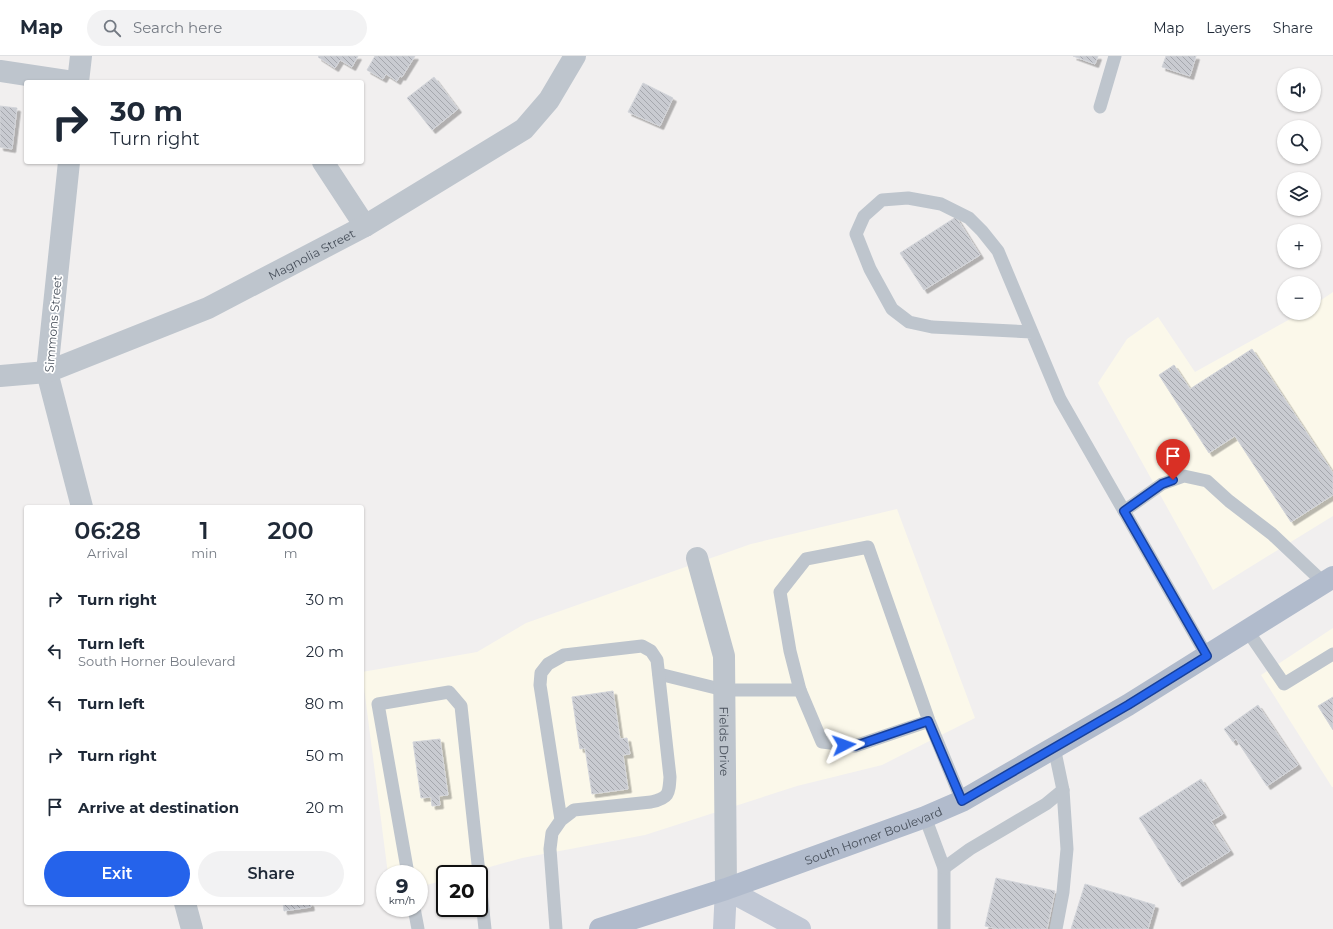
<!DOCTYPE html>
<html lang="en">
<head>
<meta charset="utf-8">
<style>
	body { margin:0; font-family:Montserrat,sans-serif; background:#f2f2f3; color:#1f2937; height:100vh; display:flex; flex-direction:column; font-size:15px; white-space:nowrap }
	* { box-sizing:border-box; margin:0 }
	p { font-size:13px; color:#747a83 }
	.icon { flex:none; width:22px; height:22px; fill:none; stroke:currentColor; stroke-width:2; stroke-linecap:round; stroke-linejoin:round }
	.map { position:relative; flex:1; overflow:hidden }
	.sheet { position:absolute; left:24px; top:449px; width:340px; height:400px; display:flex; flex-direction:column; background:#fff; border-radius:4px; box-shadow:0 1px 3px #0004 }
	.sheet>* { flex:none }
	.top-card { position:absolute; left:24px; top:24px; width:340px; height:84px; border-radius:4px; box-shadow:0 1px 3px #0004; background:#fff; color:#1f2937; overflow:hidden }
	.fabs { position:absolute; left:1277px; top:12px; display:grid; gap:8px }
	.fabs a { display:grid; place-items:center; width:44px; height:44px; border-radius:50%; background:#fff; box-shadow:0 1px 3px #0004; font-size:20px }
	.speed { position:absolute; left:376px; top:809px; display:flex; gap:8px; font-size:20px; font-weight:700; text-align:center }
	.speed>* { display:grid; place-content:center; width:52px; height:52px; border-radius:50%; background:#fff; box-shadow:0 1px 3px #0004; line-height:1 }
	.speed small { font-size:10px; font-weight:400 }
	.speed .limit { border:2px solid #111; border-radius:6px; background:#fff; color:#111 }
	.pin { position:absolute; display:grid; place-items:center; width:34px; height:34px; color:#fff; margin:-41px -17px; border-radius:50% 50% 50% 0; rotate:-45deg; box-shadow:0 0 4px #0007 }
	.pin .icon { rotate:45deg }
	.me { position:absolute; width:44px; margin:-22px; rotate:86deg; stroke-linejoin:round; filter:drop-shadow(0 0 3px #0008) }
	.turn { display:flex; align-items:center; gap:14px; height:84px; padding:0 20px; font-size:18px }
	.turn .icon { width:52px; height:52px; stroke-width:2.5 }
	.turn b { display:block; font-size:28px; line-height:34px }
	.eta { display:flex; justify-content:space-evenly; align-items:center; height:68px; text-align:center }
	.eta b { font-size:24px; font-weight:600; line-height:28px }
	.primary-button { display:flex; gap:8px; margin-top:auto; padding:8px 20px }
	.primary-button a { flex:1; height:46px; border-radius:24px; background:#2563eb; color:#fff; font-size:16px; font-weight:600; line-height:46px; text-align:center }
	.primary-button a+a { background:#f2f2f3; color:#1f2937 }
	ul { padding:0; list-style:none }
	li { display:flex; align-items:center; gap:12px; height:52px; padding:0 20px }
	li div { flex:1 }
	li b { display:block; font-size:15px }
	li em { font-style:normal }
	header { display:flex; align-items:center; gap:24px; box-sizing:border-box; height:56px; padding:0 20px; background:#fff; border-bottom:1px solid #e0e1e3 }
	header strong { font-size:19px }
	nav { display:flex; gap:22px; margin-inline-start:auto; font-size:14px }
	.search { width:280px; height:36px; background:#f2f2f3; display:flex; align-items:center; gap:10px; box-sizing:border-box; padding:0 14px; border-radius:22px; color:#747a83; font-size:15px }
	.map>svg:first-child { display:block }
	.commercial { fill:#fbf8ea }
	.building { fill:url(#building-back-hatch); stroke:#d3d5da; filter:url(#shadow) }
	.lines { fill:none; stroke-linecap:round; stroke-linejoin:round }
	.lane { stroke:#bec5cd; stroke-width:13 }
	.street { stroke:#bec5cd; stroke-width:22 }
	.secondary { stroke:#c1c8d5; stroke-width:22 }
	.primary { stroke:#b1bbcc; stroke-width:22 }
	.route-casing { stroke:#184099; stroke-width:10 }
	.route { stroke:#2563eb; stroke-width:7 }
	.labels { text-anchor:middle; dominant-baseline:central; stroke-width:3.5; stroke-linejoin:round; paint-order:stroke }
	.street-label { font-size:12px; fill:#48505b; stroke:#fff }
</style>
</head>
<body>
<header>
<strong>Map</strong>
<div class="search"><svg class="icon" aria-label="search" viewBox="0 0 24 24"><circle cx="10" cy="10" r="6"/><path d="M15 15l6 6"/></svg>Search here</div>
<nav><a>Map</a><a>Layers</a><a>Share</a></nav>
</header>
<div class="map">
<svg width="1333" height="873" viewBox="0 0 1333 873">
	<defs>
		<pattern id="building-back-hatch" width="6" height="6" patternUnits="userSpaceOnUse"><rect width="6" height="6" fill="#c9cbd1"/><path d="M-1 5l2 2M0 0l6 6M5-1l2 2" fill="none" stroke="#a5a7ad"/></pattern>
		<filter id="shadow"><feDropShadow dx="3.5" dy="3.5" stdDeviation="0" flood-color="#0004"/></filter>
	</defs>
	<rect width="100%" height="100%" fill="#f1efef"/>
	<g class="commercial">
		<path d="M 1333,236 L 1333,460 L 1213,534 L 1098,327 L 1127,283 L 1158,261 L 1195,316 L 1301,257 L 1314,257 L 1314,249 Z"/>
		<path d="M 897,453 L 975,662 L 882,709 L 797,730 L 645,779 L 522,802 L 465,818 L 445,818 L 445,824 L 419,831 L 419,818 L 388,818 L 362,616 L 477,596 L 526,567 L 751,488 Z"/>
		<path d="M 1333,572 L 1333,731 L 1332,731 L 1261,619 Z"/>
	</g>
	<g class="building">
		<path d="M 319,0 L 358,0 L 352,11 L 340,4 L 335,12 L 318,1 Z"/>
		<path d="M 375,0 L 415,0 L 402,21 L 400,20 L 397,25 L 386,18 L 383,23 L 367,14 Z"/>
		<path d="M 1073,0 L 1098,0 L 1095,8 Z"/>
		<path d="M 1166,0 L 1196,0 L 1190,20 L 1162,11 Z"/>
		<path d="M 434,21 L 458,53 L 432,74 L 407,42 Z"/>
		<path d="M 643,27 L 673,42 L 660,70 L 628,56 Z"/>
		<path d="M 0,50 L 17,52 L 12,93 L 0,91 Z"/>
		<path d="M 956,161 L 980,199 L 924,234 L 900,197 Z"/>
		<path d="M 1252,293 L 1333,417 L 1333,439 L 1291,466 L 1235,380 L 1209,397 L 1159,319 L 1174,309 L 1190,333 Z"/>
		<path d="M 613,635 L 620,683 L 627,682 L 630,698 L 623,699 L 628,733 L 592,738 L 585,692 L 580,693 L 572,641 Z"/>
		<path d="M 1333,641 L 1333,674 L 1318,650 Z"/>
		<path d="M 1258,649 L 1298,709 L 1267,730 L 1236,683 L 1233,686 L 1224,673 Z"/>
		<path d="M 440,683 L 448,739 L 439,740 L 440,749 L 432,750 L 431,741 L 421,742 L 413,686 Z"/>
		<path d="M 1201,723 L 1223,758 L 1211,765 L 1230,795 L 1179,827 L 1139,762 Z"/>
		<path d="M 996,822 L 1055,835 L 1047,873 L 998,873 L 985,870 Z"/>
		<path d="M 1085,828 L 1155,849 L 1148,873 L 1071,873 Z"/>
		<path d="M 283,847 L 310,847 L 311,851 L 284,855 Z"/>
	</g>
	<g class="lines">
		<g class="lane">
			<path d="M 1100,51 L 1115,0"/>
			<path d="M 1032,276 L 932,271 L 909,266 L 892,253 L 870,213 L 856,178 L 864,160 L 882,144 L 908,142 L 941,148 L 969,162 L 982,175 L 998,195 L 1060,343 L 1207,600"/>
			<path d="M 1124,455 L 1162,428 L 1184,420 L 1207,425 L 1229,445 L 1272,478 L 1324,527"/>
			<path d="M 1247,574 L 1284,628 L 1333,598"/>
			<path d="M 659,618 L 724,634 L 800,634"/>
			<path d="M 929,665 L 855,690 L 822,686 L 800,634 L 790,595 L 780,536 L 806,503 L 868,491 L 929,665 L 962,745"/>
			<path d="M 925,761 L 944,812 L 944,873"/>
			<path d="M 944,812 L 970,793 L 1046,748 L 1063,734 L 1054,691"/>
			<path d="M 408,818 L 378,648 L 449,636 L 461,650 L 485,873"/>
			<path d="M 414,852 L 418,873"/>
			<path d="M 556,873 L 550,793 L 552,777 L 561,764 L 574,754 L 651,746 C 669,742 669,738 670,721 L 657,604 L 651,595 L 642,590 L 564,599 L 548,608 L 541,617 L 540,629 L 561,764"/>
			<path d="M 1056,873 L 1063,836 L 1067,793 L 1063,734"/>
		</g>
		<g class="street">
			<path d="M 0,15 L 73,26"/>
			<path d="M 78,26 L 81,0"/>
			<path d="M 69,106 L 47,316 L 82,451"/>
			<path d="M 323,106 L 365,170"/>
			<path id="s1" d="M 0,320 L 47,316 L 208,252 L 365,170 L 524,73 L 549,44 L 575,0"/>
			<path id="s2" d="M 697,502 L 724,600 L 726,833"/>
			<path d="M 185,847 L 192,873"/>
		</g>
		<path class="secondary" d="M 724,873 L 726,833 L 800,873"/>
		<path class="primary" id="s3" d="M 600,873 L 726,833 L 925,761 L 962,745 L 1128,649 L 1333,521"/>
	</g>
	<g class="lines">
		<defs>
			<path id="route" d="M 844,689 L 855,690 L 928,665 L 962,745 L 1128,649 L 1207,600 L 1124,455 L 1162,428 L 1173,424"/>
		</defs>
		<use href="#route" class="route-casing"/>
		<use href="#route" class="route"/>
	</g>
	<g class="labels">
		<g class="street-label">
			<text stroke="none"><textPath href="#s1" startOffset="337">Magnolia Street</textPath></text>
			<text transform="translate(53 268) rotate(-85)">Simmons Street</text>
			<text stroke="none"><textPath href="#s2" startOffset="187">Fields Drive</textPath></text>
			<text stroke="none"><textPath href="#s3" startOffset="289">South Horner Boulevard</textPath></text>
		</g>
	</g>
</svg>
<div class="fabs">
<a><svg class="icon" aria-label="sound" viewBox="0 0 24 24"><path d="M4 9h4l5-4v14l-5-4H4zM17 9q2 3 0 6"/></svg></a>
<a><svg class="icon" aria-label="search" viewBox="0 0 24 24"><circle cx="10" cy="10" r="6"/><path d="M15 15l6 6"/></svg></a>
<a><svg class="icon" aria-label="layers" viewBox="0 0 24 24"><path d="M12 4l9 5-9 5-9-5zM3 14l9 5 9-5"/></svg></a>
<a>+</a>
<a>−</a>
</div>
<div class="speed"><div>9<small>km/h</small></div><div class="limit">20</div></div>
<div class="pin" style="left:1173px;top:424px;background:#d93025"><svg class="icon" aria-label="arrive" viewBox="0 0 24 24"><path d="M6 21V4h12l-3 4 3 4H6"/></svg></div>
<svg class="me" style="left:844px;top:689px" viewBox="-20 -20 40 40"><path d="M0-17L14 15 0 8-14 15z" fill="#2563eb" stroke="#fff" stroke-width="4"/></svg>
<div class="top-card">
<div class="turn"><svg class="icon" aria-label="right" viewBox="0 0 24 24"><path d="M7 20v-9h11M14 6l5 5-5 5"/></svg><div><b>30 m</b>Turn right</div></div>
</div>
<section class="sheet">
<div class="eta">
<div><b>06:28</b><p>Arrival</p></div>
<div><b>1</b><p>min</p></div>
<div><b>200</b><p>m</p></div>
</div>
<ul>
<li><svg class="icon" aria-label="right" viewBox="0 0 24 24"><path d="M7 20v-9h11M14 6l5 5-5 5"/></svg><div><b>Turn right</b></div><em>30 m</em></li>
<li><svg class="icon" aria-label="left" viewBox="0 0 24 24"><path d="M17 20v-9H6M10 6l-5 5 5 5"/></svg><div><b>Turn left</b><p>South Horner Boulevard</p></div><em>20 m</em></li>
<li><svg class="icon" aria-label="left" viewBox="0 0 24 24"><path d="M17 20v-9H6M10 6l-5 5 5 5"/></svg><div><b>Turn left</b></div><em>80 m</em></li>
<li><svg class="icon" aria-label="right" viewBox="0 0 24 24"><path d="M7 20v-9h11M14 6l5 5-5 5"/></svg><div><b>Turn right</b></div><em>50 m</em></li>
<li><svg class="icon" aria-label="arrive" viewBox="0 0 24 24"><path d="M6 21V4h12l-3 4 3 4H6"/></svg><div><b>Arrive at destination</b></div><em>20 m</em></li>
</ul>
<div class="primary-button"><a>Exit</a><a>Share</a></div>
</section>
</div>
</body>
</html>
